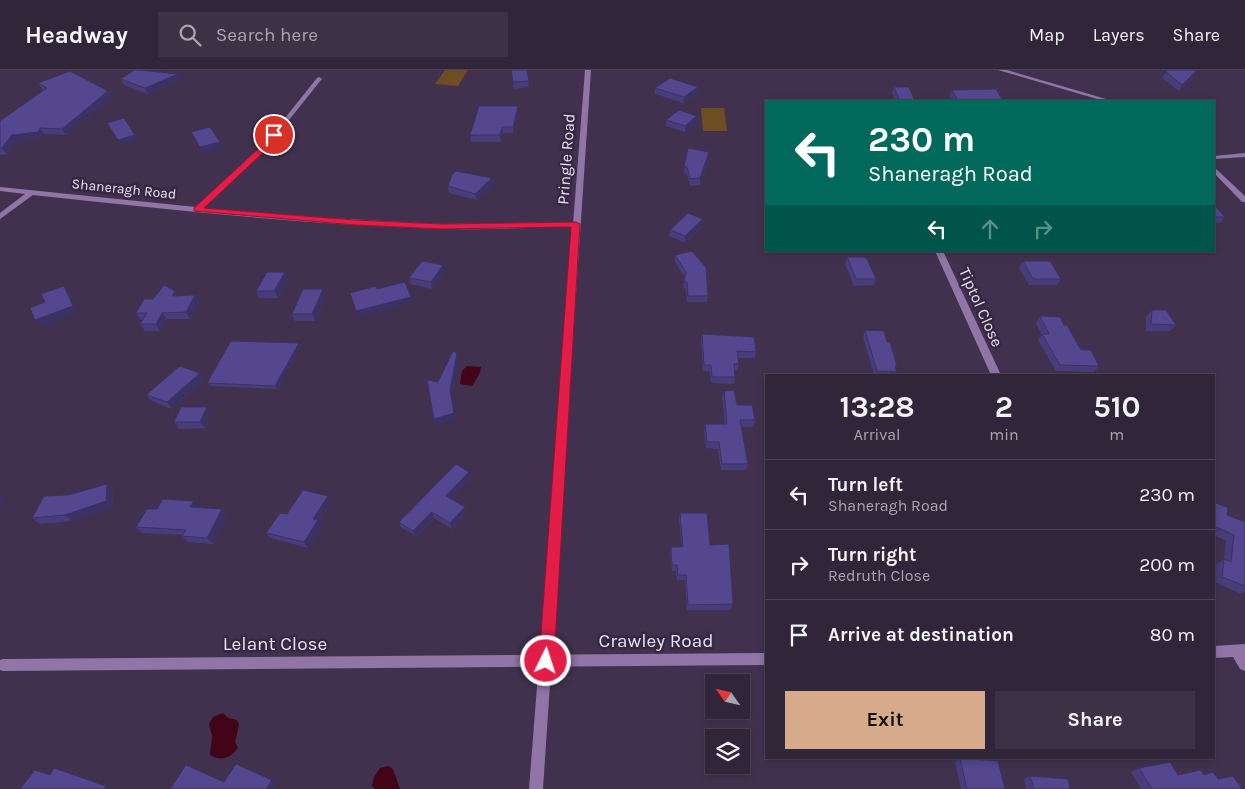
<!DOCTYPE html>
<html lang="en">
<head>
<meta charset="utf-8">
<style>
	body { margin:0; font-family:Karla,sans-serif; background:#3d3145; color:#f1f3f6; height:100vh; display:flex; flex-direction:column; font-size:19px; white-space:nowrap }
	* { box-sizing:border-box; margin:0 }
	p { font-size:16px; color:#a8a5af }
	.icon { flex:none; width:28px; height:28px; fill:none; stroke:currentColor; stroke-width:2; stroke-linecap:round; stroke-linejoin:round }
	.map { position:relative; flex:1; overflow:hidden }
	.panel { position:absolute; left:765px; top:304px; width:450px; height:385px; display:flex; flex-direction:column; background:#31253a; border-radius:0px; box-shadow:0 2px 8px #0003,0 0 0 1px #4c4254 }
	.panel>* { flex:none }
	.guide { position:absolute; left:765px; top:30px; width:450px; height:152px; border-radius:0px; box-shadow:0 2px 8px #0003,0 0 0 1px #4c4254; background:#00695c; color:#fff; overflow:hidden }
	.needle { width:32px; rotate:304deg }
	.buttons { position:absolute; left:705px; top:604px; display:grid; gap:10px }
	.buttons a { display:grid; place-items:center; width:45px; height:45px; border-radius:0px; background:#31253a; box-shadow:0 2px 8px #0003,0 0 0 1px #4c4254; font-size:25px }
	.pin { position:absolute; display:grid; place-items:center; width:42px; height:42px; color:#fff; margin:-21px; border:2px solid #fff; border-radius:50%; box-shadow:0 1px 5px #0007 }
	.me { position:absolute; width:55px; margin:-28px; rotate:4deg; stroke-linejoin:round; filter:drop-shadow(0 0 4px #0008) }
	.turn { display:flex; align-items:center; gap:18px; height:105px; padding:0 20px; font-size:22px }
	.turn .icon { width:65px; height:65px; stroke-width:2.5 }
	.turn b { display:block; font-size:35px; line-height:42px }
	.lanes { display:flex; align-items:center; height:48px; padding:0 20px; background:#0003; justify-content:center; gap:25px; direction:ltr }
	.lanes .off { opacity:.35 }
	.eta { display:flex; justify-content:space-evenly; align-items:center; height:85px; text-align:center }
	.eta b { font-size:30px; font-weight:700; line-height:35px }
	.primary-button { display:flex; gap:10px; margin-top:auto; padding:10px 20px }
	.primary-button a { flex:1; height:58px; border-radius:0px; background:#d6ab8b; color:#111; font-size:20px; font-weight:700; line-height:58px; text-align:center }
	.primary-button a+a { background:#3d3145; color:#f1f3f6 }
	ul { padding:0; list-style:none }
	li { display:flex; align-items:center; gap:15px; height:70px; padding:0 20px; border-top:1px solid #4c4254 }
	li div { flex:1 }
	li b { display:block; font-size:19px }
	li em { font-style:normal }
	header { display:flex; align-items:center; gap:30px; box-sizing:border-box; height:70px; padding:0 25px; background:#31253a; border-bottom:1px solid #4c4254 }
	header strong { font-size:24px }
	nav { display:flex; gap:28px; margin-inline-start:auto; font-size:18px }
	.search { width:350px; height:45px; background:#3d3145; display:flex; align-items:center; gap:12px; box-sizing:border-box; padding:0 18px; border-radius:0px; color:#a8a5af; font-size:19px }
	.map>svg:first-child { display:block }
	.green { fill:#6e4c24 }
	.water { fill:#420417 }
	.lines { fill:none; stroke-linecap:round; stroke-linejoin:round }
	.service { fill:#9075a6; fill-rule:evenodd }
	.minor { fill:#9075a6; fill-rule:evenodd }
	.tertiary { fill:#9075a6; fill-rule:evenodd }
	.wall { fill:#483d7b }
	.shaded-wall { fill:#3b3264 }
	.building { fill:#54478f; stroke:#3b3264 }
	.route { fill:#e11d48; stroke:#92132f }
	.labels { text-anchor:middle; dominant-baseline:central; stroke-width:5; stroke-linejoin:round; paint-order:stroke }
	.far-street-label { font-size:14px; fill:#ebe1f3; stroke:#372743 }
	.street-label { font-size:16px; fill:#ebe1f3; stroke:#372743 }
	.near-street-label { font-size:19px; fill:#ebe1f3; stroke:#372743 }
</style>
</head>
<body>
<header>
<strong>Headway</strong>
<div class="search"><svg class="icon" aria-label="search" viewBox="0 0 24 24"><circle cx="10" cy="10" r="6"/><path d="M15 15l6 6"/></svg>Search here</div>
<nav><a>Map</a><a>Layers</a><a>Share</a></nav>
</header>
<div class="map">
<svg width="1245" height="719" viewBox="0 0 1245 719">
	<rect width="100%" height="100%" fill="#41314e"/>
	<g class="green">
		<path d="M 445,0 L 468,0 L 458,16 L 435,14 Z"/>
		<path d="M 701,38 L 724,38 L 727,61 L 703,61 Z"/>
	</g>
	<g class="water">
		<path d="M 467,296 L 481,297 L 480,303 L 472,316 L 460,314 L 462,301 Z"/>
		<path d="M 223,643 L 228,648 L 237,650 L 239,655 L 235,672 L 238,678 C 230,688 222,692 210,685 L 212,666 L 209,654 L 213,647 Z"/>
		<path d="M 388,696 L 393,699 L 400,719 L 375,719 L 372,716 L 374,707 L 380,698 Z"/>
	</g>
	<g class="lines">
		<path class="service" d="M 1245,83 L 1245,87 L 1214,89 L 1214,86 Z"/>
		<g class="minor">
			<path d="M 998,0 L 1007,0 L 1113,31 L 1104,31 Z"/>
			<path d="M 319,7 L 322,9 L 321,10 L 265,80 L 204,138 L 329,148 L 439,154 L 576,152 L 580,154 L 576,156 C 536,157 495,160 455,159 C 314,156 173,140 33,125 L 0,149 L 0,143 L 25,124 L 0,121 L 0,117 L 196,137 L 261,78 L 317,8 Z"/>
			<path d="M 1214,97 L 1245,126 L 1245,132 L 1242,132 L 1214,103 Z"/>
			<path d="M 935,181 L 943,181 L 1001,305 L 991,305 Z"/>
			<path d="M 1245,574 L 1245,601 L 1240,599 L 1233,587 L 1214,588 L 1214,576 Z"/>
			<path d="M 766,583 L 766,595 L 3,601 L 0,600 L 0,590 L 3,589 Z"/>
		</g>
		<path class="tertiary" d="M 585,0 L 591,0 L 543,719 L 529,719 Z"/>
	</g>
	<g class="wall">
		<path d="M 511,0 L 527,0 L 529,17 L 514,19 Z"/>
		<path d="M 1168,0 L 1199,0 L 1179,21 L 1162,8 Z"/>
		<path d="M 121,9 L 181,10 L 148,24 L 124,15 Z"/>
		<path d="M 38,13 L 112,27 L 66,65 L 44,64 L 42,68 L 16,72 L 7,84 L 0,85 L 0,51 L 44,20 L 42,19 Z"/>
		<path d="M 698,17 L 698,23 L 683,33 L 655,24 L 655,18 Z"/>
		<path d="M 894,17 L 915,31 L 895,31 L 892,23 Z"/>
		<path d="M 952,20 L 1003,31 L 953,31 L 949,26 Z"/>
		<path d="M 518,36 L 518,43 L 513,63 L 503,63 L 501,72 L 471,72 L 470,65 Z"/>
		<path d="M 666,50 L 697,52 L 685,62 L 666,56 Z"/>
		<path d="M 709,88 L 700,115 L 690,116 L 687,104 L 684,103 L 684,97 Z"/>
		<path d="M 493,115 L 477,130 L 449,123 L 448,116 Z"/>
		<path d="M 1214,135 L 1225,147 L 1220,153 L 1214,153 Z"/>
		<path d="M 702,156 L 685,173 L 669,166 L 670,160 Z"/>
		<path d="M 675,185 L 708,226 L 707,232 L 687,232 L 686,219 L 683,218 L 685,208 L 675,192 Z"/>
		<path d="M 847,187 L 876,209 L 874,215 L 854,216 L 845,194 Z"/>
		<path d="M 1023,191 L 1061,209 L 1057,215 L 1029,215 L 1019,198 Z"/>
		<path d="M 443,195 L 445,202 L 432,219 L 411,214 L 409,208 Z"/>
		<path d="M 288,209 L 278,228 L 259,228 L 256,221 Z"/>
		<path d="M 195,225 L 199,232 L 190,249 L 167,249 L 160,261 L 145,261 L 140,254 L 143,250 L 141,250 L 136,243 L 153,229 L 178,226 Z"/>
		<path d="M 326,226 L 315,251 L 295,251 L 292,244 Z"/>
		<path d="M 1152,240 L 1176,255 L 1170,261 L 1146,261 L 1146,247 Z"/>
		<path d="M 1040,246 L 1064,255 L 1081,280 L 1099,296 L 1094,302 L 1056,301 L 1038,270 L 1042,265 L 1036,253 Z"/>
		<path d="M 865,260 L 897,296 L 895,299 L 897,302 L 895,305 L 874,305 L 863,267 Z"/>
		<path d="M 702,264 L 756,282 L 755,288 L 738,288 L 739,294 L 737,300 L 734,300 L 735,307 L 734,314 L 711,313 L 710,301 L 703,301 L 701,271 Z"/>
		<path d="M 300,276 L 277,319 L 210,316 L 207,313 Z"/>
		<path d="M 200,303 L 204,310 L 172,339 L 152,331 L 146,325 Z"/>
		<path d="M 724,321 L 737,335 L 755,350 L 753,357 L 741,357 L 748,394 L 746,400 L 721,400 L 718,379 L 706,378 L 704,360 L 705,354 L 725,354 L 722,328 Z"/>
		<path d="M 211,343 L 205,358 L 179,359 L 174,352 Z"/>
		<path d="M 471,408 L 451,429 L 465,437 L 467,443 L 452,459 L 434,448 L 416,466 L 402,458 L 399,452 Z"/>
		<path d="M 113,420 L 112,437 L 72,451 L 40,454 L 32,448 L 68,425 Z"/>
		<path d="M 331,432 L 319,452 L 322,456 L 308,478 L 271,468 L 266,463 L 287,444 Z"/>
		<path d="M 1214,432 L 1227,445 L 1245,452 L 1245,522 L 1241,524 L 1214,512 L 1216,495 L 1224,489 L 1226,471 L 1214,465 Z"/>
		<path d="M 199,437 L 227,445 L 213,474 L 188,472 L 182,466 L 183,465 L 142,463 L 136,457 L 157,439 Z"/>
		<path d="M 680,443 L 710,475 L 733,534 L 731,540 L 687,540 L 685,510 L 677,510 L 676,501 L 672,501 L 670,483 L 671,477 L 682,477 L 679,449 Z"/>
		<path d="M 960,688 L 1005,719 L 954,719 L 961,719 L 955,692 Z"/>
		<path d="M 1139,698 L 1178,705 L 1204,705 L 1242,719 L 1141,719 L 1131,702 Z"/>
		<path d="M 1030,706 L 1070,719 L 1026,719 L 1024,709 Z"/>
	</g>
	<g class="shaded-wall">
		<path d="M 1197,0 L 1199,0 L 1179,21 L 1182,15 Z"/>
		<path d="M 178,4 L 181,10 L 148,24 L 145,18 Z"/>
		<path d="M 698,17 L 698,23 L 683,33 L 684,27 Z"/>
		<path d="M 108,21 L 112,27 L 66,65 L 62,59 Z"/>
		<path d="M 518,36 L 518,43 L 513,63 L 513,57 Z"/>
		<path d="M 697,46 L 697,52 L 685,62 L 685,56 Z"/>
		<path d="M 502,57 L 503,63 L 501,72 L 500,65 Z"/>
		<path d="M 40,58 L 44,64 L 42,68 L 16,72 L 7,84 L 2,78 L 12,65 Z"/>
		<path d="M 135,65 L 138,71 L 122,76 L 118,70 Z"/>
		<path d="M 220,72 L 223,78 L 203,84 L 200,77 Z"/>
		<path d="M 709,82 L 709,88 L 700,115 L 700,108 Z"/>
		<path d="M 492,108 L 493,115 L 477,130 L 475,124 Z"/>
		<path d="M 703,149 L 702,156 L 685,173 L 685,166 Z"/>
		<path d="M 443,195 L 445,202 L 432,219 L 431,212 Z"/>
		<path d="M 285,202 L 288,209 L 278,228 L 274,221 Z"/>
		<path d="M 64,216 L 70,222 L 78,243 L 41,257 L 35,250 Z"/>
		<path d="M 323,219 L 326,226 L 315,251 L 312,244 Z"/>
		<path d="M 175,221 L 179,228 L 172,226 Z"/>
		<path d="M 195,225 L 199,232 L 190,249 L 186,242 Z"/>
		<path d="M 411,227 L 413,233 L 358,248 L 356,241 Z"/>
		<path d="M 162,243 L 167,249 L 160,261 L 156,254 Z"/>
		<path d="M 299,273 L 300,276 L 277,319 L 275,316 Z"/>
		<path d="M 457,283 L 459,289 L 452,326 L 456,350 L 436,355 L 434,349 L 450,320 Z"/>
		<path d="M 200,303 L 204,310 L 172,339 L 167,332 Z"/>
		<path d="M 207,337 L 211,343 L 205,358 L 200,352 Z"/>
		<path d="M 469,402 L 471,408 L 448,432 L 446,426 Z"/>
		<path d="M 107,414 L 113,420 L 112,437 L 72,451 L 65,445 Z"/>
		<path d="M 0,418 L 1,419 L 4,435 L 0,437 Z"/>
		<path d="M 328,426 L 331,432 L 319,452 L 322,456 L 308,478 L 304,472 L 313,449 Z"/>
		<path d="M 194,431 L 199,437 L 196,443 L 190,437 Z"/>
		<path d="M 465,437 L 467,443 L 452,459 L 450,453 Z"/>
		<path d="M 222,439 L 227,445 L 213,474 L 207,468 Z"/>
		<path d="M 432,442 L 434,448 L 416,466 L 413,461 Z"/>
		<path d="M 272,710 L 278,713 L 274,719 L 266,719 Z"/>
		<path d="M 106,716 L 113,719 L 104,719 Z"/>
	</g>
	<g class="building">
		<path d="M 134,0 L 140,0 L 178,4 L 145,18 L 121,9 Z"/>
		<path d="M 511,0 L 527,0 L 529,11 L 513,12 Z"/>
		<path d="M 1168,0 L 1197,0 L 1182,15 L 1166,2 Z"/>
		<path d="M 70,1 L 108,21 L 62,59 L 40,58 L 38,62 L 12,65 L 2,78 L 0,78 L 0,51 L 47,18 L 38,13 Z"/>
		<path d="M 670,8 L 698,17 L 684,27 L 655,18 Z"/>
		<path d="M 894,17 L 909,17 L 915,31 L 900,31 Z"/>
		<path d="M 996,19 L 1003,31 L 958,31 L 952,20 Z"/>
		<path d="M 479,36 L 518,36 L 513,57 L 502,57 L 500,65 L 470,65 Z"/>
		<path d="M 679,40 L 697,46 L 685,56 L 666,50 Z"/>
		<path d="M 124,48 L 135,65 L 118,70 L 107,53 Z"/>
		<path d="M 210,57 L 220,72 L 200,77 L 191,62 Z"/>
		<path d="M 688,78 L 709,82 L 700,108 L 690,109 L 687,97 L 684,97 Z"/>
		<path d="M 456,101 L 492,108 L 475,124 L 448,116 L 452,105 Z"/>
		<path d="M 1214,135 L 1225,147 L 1214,147 Z"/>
		<path d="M 688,143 L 703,149 L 685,166 L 670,160 Z"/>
		<path d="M 692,181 L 706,198 L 708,226 L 688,226 L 687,212 L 684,212 L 686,202 L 675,185 Z"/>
		<path d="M 847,187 L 864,187 L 867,189 L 876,209 L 856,209 Z"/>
		<path d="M 422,191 L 443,195 L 431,212 L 409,208 Z"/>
		<path d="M 1023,191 L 1050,191 L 1061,209 L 1033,209 Z"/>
		<path d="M 267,202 L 285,202 L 274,221 L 256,221 Z"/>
		<path d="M 405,212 L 411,227 L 356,241 L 350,223 L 376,216 L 377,219 Z"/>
		<path d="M 164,215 L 175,221 L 172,226 L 195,225 L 186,242 L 162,243 L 156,254 L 140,254 L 147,243 L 136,243 L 144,229 L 153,229 Z"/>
		<path d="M 64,216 L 73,236 L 35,250 L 30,238 L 45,232 L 41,224 Z"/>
		<path d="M 303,219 L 323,219 L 312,244 L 292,244 Z"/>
		<path d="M 1152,240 L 1166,240 L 1176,255 L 1151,254 Z"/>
		<path d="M 1040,246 L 1060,247 L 1064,255 L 1067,255 L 1081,280 L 1091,280 L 1099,296 L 1060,295 L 1042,264 L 1049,264 Z"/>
		<path d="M 865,260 L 884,261 L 887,272 L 890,272 L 897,296 L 895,296 L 897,302 L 877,301 Z"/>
		<path d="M 702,264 L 754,267 L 756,282 L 737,281 L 739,294 L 734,294 L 735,307 L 712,307 L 711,295 L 704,295 Z"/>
		<path d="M 231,271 L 299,273 L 275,316 L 207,313 Z"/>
		<path d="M 453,281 L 457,283 L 450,320 L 454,343 L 434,349 L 427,310 L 438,312 Z"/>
		<path d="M 180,296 L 200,303 L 167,332 L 146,325 Z"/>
		<path d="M 734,320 L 737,335 L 752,335 L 755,350 L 740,350 L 748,394 L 722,394 L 719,372 L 707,372 L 705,354 L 727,354 L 724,321 Z"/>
		<path d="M 181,337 L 207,337 L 200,352 L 174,352 Z"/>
		<path d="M 456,394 L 469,402 L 446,426 L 465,437 L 450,453 L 432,442 L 413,461 L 399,452 Z"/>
		<path d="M 107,414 L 106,431 L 65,445 L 32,448 L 44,426 L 68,425 Z"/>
		<path d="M 303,420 L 328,426 L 313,449 L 318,450 L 304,472 L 266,463 L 280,443 L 287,444 Z"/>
		<path d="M 163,429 L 194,431 L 190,437 L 222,439 L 207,468 L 182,466 L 186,460 L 136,457 L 147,439 L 157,439 Z"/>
		<path d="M 1214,432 L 1228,438 L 1227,445 L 1245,452 L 1245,516 L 1222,507 L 1224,489 L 1231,492 L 1234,465 L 1214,456 Z"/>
		<path d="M 680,443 L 707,443 L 710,475 L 729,474 L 733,534 L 688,535 L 686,505 L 678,505 L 677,495 L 672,495 L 671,477 L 683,477 Z"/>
		<path d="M 960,688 L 998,691 L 1005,719 L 967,719 Z"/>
		<path d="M 1170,692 L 1178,705 L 1201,700 L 1204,705 L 1213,702 L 1218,709 L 1233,706 L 1242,719 L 1152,719 L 1139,698 Z"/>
		<path d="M 236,694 L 272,710 L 266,719 L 170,719 L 186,695 L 224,712 Z"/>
		<path d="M 54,698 L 106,716 L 104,719 L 20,719 L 35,700 L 50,705 Z"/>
		<path d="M 1030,706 L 1068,709 L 1070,719 L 1034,719 Z"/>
	</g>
	<path class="route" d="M 272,63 L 278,65 L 266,80 L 204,138 L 355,150 L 442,154 L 576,152 L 580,154 L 554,591 L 552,596 L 546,598 L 541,596 L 539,591 L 571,157 L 442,159 L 355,155 L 194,141 L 194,138 L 260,77 Z"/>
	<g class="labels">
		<g class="far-street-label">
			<text transform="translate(124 119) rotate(6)">Shaneragh Road</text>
		</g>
		<g class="street-label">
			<text transform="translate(566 89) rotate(-86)">Pringle Road</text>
			<text transform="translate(981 237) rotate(66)">Tiptol Close</text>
		</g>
		<g class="near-street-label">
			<text x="656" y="571">Crawley Road</text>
			<text x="275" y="574">Lelant Close</text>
		</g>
	</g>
</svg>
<div class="buttons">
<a><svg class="needle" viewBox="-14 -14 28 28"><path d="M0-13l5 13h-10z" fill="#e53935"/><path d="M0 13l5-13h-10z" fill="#a8a5af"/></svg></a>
<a><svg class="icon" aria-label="layers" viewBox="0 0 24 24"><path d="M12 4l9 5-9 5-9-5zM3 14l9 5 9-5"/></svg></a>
</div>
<div class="pin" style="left:274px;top:65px;background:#d93025"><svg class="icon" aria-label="arrive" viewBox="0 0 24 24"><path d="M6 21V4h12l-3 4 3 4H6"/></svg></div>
<svg class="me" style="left:546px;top:591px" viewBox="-20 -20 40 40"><circle r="17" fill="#e11d48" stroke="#fff" stroke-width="3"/><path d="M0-11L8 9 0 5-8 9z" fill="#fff"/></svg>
<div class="guide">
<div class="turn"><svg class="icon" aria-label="left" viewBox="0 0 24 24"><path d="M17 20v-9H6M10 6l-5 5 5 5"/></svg><div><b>230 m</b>Shaneragh Road</div></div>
<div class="lanes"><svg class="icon" aria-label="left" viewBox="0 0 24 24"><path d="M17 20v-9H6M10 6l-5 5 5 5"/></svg><svg class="icon off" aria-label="ahead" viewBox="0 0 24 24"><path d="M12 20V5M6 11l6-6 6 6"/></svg><svg class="icon off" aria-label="right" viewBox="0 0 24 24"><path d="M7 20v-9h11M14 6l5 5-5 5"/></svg></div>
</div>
<section class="panel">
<div class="eta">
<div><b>13:28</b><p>Arrival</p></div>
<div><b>2</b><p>min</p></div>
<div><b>510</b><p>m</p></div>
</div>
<ul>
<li><svg class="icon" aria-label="left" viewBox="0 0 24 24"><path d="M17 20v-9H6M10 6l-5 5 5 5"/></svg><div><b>Turn left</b><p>Shaneragh Road</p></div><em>230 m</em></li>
<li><svg class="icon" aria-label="right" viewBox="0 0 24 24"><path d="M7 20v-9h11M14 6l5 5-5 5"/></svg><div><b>Turn right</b><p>Redruth Close</p></div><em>200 m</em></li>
<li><svg class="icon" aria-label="arrive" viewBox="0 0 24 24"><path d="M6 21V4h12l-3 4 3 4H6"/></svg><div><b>Arrive at destination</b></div><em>80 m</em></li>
</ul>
<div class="primary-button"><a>Exit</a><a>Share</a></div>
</section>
</div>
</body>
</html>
